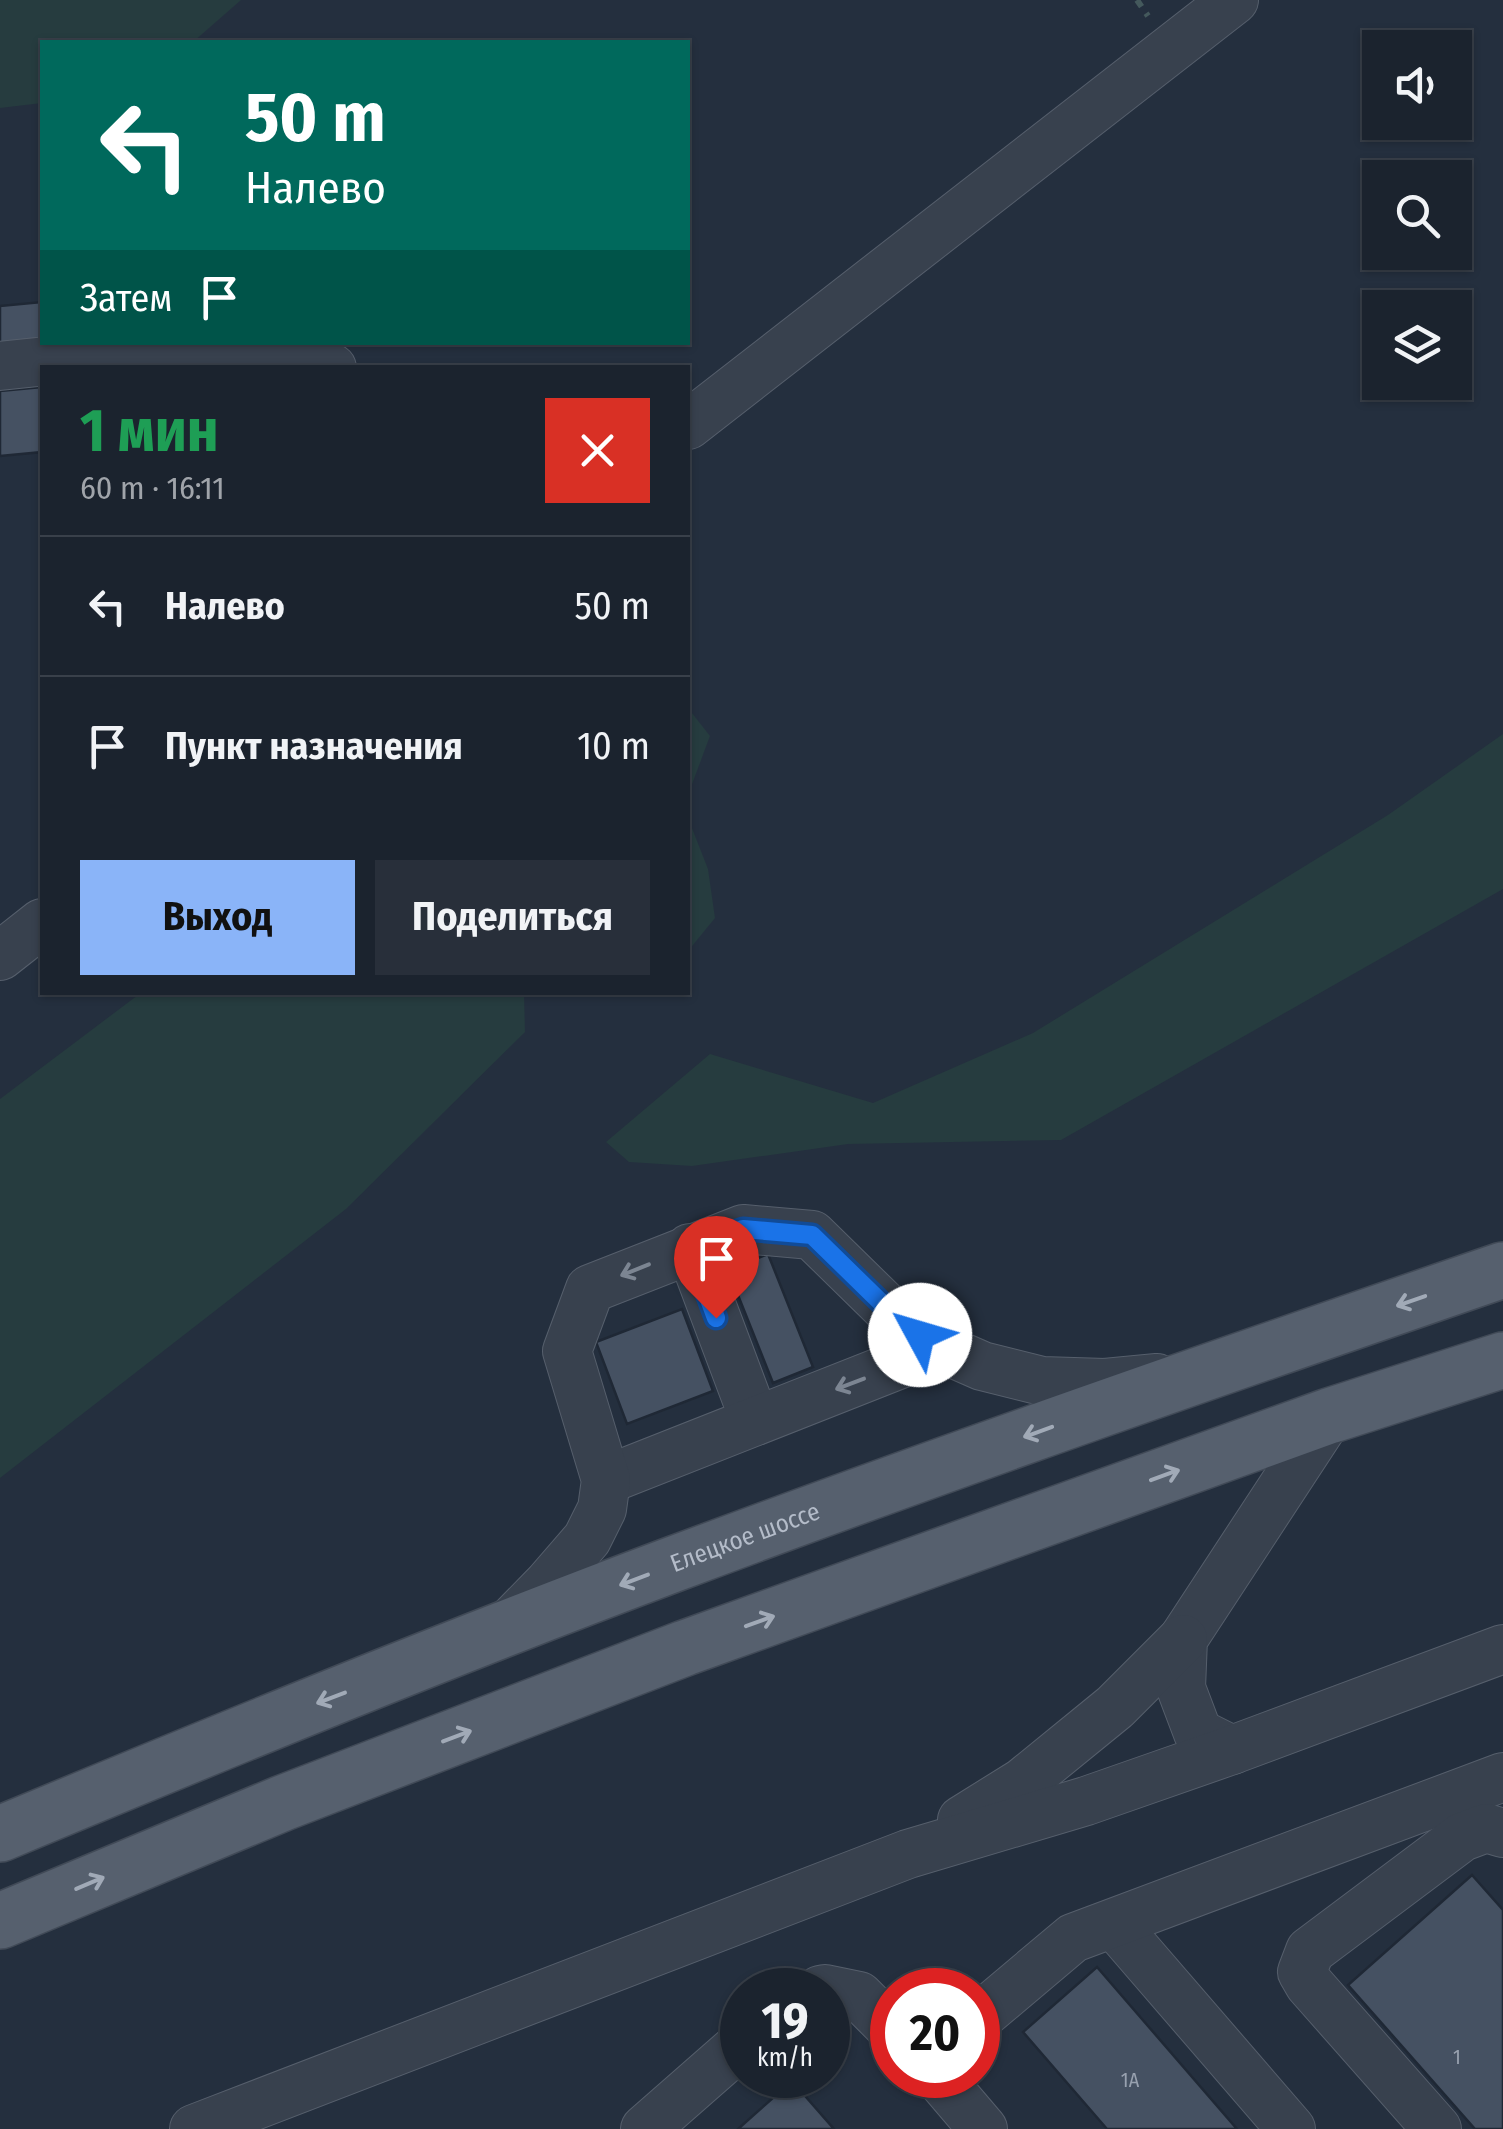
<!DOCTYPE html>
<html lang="ru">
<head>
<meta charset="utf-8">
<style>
	body { margin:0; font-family:"Fira Sans Condensed",sans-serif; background:#282f3a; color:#f1f3f6; height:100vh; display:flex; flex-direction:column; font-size:38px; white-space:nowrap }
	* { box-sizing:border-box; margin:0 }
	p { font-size:32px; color:#a0a4aa }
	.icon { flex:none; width:55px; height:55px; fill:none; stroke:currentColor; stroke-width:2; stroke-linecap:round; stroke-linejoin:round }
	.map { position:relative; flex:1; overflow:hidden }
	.sheet { position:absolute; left:40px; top:365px; width:650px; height:630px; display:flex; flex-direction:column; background:#1b232e; border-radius:0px; box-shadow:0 2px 8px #0004,0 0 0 2px #39404a }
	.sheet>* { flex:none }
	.banner { position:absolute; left:40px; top:40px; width:650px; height:305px; border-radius:0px; box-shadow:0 2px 8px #0004,0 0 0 2px #39404a; background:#00695c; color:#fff; overflow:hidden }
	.tools { position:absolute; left:1362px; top:30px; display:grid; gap:20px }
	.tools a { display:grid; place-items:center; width:110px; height:110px; border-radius:0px; background:#1b232e; box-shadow:0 2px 8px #0004,0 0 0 2px #39404a; font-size:50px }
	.speed { position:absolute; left:720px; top:1968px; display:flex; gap:20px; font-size:50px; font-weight:700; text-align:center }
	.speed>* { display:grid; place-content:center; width:130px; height:130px; border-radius:50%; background:#1b232e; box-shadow:0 2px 8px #0004,0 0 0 2px #39404a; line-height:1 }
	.speed small { font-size:25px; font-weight:400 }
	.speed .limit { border:15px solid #d22; background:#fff; color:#111 }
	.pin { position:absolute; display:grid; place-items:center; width:85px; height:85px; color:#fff; margin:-102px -42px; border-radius:50% 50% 50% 0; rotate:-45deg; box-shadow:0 0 10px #0007 }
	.pin .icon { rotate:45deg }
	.me { position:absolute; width:110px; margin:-55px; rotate:309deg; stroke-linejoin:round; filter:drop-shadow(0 0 8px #0008) }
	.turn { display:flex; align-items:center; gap:35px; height:210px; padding:0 40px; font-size:45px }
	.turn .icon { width:130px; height:130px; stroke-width:2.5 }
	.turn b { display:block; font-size:70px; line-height:85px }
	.then { display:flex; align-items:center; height:95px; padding:0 40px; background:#0003; gap:20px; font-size:38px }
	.round { display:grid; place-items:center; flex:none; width:105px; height:105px; border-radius:0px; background:#282f3a }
	.head { display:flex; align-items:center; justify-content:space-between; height:170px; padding:0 40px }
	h1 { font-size:60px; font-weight:700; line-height:75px; color:#1e9e55 }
	.action { display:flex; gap:20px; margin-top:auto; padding:20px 40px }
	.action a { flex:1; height:115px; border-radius:0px; background:#8ab4f8; color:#111; font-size:40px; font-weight:700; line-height:115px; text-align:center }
	.action a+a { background:#282f3a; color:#f1f3f6 }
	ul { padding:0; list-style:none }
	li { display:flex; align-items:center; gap:30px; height:140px; padding:0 40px; border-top:2px solid #39404a }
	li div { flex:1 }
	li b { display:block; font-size:38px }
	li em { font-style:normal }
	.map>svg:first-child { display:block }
	.green { fill:#263c3f }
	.building { fill:#455162; stroke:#1f2835; stroke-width:2.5 }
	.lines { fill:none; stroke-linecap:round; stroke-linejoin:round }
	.minor-casing { stroke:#565f6c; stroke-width:50 }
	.major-casing { stroke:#414a57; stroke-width:58 }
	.path { stroke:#44595c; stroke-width:6; stroke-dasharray:8 8; stroke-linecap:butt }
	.minor { stroke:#38414e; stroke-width:48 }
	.major { stroke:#56606e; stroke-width:55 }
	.oneway { stroke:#7c8592 }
	.oneway2 { stroke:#a1aab7 }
	.route-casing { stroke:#114b97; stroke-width:25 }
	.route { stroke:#1a73e8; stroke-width:18 }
	.labels { text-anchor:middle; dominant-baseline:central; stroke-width:9; stroke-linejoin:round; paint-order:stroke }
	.number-label { font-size:20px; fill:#98a1af }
	.street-label { font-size:25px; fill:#b4bcc9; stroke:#1d2633 }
</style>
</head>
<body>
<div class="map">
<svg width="1503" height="2129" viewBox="0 0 1503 2129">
	<rect width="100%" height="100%" fill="#242f3e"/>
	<g class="green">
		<path d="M 0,0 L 241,0 L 193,42 L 42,42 L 42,103 L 0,108 Z"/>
		<path d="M 688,708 L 710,736 L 688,795 Z"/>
		<path d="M 1503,734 L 1503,889 L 1061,1140 L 848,1144 L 692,1166 L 629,1162 L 606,1142 L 710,1054 L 873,1103 L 1033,1033 L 1388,815 Z"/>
		<path d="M 688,818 L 708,869 L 715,918 L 688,951 Z"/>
		<path d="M 142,992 L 524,993 L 525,1032 L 346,1209 L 0,1478 L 0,1099 Z"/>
	</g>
	<g class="building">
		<path d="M 42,302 L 42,342 L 0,348 L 0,306 Z"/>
		<path d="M 42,387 L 42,452 L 0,456 L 0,391 Z"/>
		<path d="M 768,1254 L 813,1367 L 773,1383 L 728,1270 Z"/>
		<path d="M 682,1309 L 713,1391 L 627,1424 L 596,1342 Z"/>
		<path d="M 1472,1875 L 1503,1910 L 1503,2129 L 1475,2129 L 1348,1985 Z"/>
		<path d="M 1097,1967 L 1237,2129 L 1107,2129 L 1023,2032 Z"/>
		<path d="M 792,2081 L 834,2129 L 738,2129 Z"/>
	</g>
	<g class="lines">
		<defs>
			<g id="minor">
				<path d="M 0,366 L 211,344 L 264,364 L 316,361 L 332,368"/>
				<path d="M 688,425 L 1234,0"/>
				<path d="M 0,956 L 42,923"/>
				<path d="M 690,1248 L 755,1421"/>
				<path d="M 606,1480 L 941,1348"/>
				<path d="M 505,1628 L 548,1584 L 587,1539 L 602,1509 L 606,1480 L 567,1351 L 590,1289 L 743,1229 L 812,1235 L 900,1321 L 941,1348 L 982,1366 L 1042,1381 L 1105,1383 L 1157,1378"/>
				<path d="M 1232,1750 L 1198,1733 L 1181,1688 L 1183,1639 L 1329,1416"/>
				<path d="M 962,1820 L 1023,1782 L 1115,1707 L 1183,1639"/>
				<path d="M 1114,1924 L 1291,2129"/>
				<path d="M 820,1990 L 825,1989 L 859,1996 L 892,2029"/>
				<path d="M 978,2018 L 1073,1938 L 1503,1777"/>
				<path d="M 937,2075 L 983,2129"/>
				<path d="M 194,2129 L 908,1854 L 1086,1801 L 1232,1750 L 1503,1649"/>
				<path d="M 645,2129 L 742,2044"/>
				<path d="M 1437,2129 L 1309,1984 L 1302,1972 L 1310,1951 L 1462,1837 L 1486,1828 L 1503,1833"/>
			</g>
			<g id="major">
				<path id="s1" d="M 0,1834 C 223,1741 447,1649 674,1564 C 949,1461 1226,1365 1503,1270"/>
				<path d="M 0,1921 L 283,1803 L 685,1648 L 1329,1416 L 1503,1360"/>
			</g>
		</defs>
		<use href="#minor" class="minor-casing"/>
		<use href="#major" class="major-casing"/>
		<path class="path" d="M 1137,0 L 1148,16"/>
		<use href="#minor" class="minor"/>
		<use href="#major" class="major"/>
	</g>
	<defs><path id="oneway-shaft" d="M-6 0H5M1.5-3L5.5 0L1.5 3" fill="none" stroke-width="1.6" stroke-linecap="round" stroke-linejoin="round" transform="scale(2.5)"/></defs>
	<g class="oneway">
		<use href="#oneway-shaft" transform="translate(635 1270) rotate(158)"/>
		<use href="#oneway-shaft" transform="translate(850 1384) rotate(159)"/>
	</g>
	<g class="oneway2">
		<use href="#oneway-shaft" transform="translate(1411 1301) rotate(161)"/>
		<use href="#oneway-shaft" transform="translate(1038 1432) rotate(160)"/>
		<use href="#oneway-shaft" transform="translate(1165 1475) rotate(-20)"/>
		<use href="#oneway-shaft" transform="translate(634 1580) rotate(159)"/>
		<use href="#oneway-shaft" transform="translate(760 1621) rotate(-20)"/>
		<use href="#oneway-shaft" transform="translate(331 1698) rotate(159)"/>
		<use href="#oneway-shaft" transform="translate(457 1736) rotate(-21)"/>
		<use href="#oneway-shaft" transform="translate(90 1883) rotate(-23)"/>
	</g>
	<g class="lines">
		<defs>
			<path id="route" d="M 716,1318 L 690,1248 L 743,1229 L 812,1235 L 900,1321 L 920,1335"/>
		</defs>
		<use href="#route" class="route-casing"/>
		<use href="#route" class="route"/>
	</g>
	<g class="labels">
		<g class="number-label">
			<text x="1457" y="2057">1</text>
			<text x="1130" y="2080">1А</text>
		</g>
		<g class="street-label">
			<text stroke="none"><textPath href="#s1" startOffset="802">Елецкое шоссе</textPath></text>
		</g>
	</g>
</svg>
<div class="tools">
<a><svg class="icon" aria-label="sound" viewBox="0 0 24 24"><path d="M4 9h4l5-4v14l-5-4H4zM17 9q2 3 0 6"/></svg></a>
<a><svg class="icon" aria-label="search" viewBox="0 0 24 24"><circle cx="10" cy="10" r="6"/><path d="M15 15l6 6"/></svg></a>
<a><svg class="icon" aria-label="layers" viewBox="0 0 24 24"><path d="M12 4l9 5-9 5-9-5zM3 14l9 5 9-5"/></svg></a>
</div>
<div class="speed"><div>19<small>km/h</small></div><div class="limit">20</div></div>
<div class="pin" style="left:716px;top:1318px;background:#d93025"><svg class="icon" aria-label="arrive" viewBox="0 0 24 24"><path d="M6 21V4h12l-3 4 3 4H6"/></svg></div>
<svg class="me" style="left:920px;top:1335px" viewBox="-20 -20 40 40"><circle r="19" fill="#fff"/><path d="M0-13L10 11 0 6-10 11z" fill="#1a73e8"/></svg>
<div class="banner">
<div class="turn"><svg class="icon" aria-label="left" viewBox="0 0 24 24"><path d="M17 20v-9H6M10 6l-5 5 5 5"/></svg><div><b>50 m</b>Налево</div></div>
<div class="then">Затем<svg class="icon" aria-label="arrive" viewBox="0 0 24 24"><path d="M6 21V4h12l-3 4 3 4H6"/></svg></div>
</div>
<section class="sheet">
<div class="head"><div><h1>1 мин</h1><p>60 m · 16:11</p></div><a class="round" style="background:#d93025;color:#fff"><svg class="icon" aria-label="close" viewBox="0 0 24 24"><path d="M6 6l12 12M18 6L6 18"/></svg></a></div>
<ul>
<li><svg class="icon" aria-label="left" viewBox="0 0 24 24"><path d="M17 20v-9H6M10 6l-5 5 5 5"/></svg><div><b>Налево</b></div><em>50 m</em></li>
<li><svg class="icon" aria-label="arrive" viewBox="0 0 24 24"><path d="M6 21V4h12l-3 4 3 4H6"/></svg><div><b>Пункт назначения</b></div><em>10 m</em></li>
</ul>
<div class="action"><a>Выход</a><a>Поделиться</a></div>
</section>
</div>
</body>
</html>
